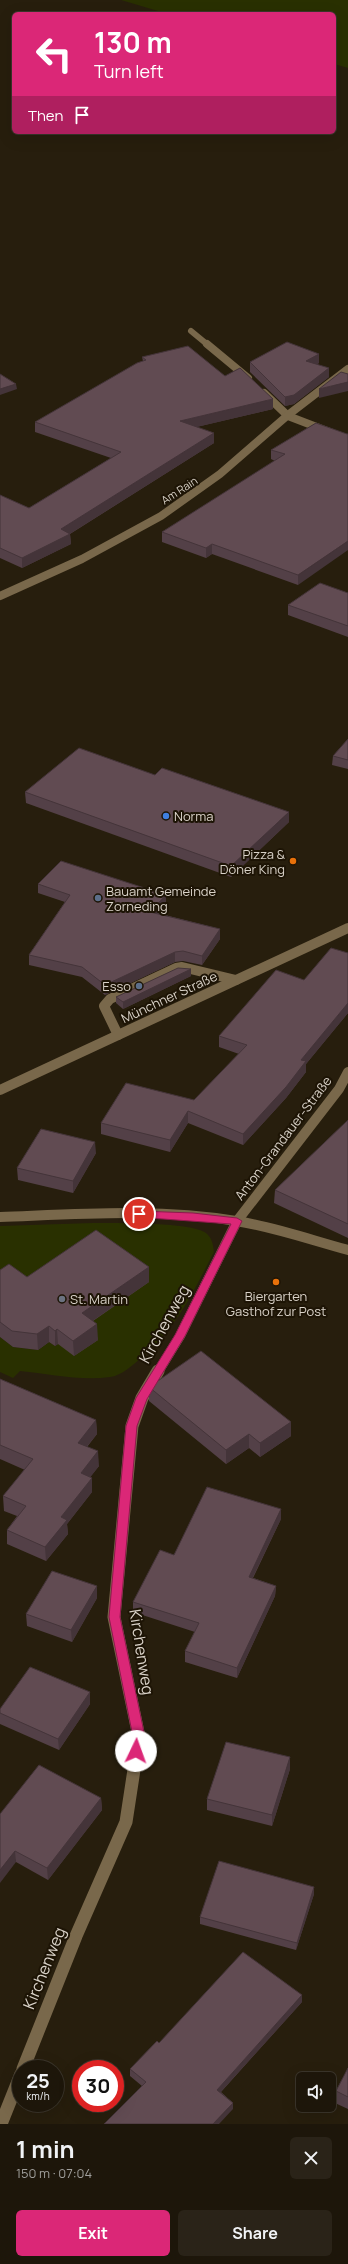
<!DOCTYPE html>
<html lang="en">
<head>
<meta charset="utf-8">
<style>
	body { margin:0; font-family:Manrope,sans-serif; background:#2a2318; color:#f1f3f6; height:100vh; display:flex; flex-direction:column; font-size:15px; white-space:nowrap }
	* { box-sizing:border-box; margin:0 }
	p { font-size:13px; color:#a09f9c }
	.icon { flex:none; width:22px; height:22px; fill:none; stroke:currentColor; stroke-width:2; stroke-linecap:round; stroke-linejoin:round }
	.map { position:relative; height:2124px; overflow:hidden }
	.details { display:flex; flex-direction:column; background:#1d160a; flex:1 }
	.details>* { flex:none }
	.banner { position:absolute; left:12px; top:12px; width:324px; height:122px; border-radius:6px; box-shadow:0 4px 16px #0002,0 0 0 1px #3b352b; background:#db2777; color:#fff; overflow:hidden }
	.tools { position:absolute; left:296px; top:2072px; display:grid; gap:8px }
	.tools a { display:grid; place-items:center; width:40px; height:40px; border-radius:6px; background:#1d160a; box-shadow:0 4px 16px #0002,0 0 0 1px #3b352b; font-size:20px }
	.speed { position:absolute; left:12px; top:2060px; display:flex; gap:8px; font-size:20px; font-weight:700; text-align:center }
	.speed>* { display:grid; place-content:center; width:52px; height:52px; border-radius:50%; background:#1d160a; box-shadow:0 4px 16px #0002,0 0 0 1px #3b352b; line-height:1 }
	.speed small { font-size:10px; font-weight:400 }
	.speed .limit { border:6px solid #d22; background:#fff; color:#111 }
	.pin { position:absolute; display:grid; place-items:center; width:34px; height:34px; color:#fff; margin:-17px; border:2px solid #fff; border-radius:50%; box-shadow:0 1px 4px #0007 }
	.me { position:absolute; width:44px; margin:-22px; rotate:3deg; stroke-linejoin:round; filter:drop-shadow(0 0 3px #0008) }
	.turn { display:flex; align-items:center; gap:14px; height:84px; padding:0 16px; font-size:18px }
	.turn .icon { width:52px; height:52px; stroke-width:2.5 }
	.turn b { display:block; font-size:28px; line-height:34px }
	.then { display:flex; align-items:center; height:38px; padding:0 16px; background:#0003; gap:8px; font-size:15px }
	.round { display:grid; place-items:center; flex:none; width:42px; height:42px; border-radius:6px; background:#2a2318 }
	.head { display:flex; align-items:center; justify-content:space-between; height:68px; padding:0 16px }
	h1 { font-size:24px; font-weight:700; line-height:30px }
	.primary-button { display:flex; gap:8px; margin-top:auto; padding:8px 16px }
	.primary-button a { flex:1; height:46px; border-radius:6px; background:#db2777; color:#fff; font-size:16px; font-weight:700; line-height:46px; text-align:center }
	.primary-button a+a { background:#2a2318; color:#f1f3f6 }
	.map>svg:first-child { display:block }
	.green { fill:#293000 }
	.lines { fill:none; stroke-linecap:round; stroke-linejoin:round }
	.minor-far3 { stroke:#79684b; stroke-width:6 }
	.minor-far2 { stroke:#79684b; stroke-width:8 }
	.minor-far1 { stroke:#79684b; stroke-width:10 }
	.minor { stroke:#79684b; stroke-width:13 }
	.wall { fill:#534047 }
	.shaded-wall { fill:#443439 }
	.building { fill:#614b52; stroke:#443439 }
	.route { fill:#db2777; stroke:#8e194d }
	.shop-dot { fill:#3f7fe0; stroke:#1d1405; stroke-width:1.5 }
	.food-dot { fill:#e8710a; stroke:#1d1405; stroke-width:1.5 }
	.service-dot { fill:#5c6f8a; stroke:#1d1405; stroke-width:1.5 }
	.worship-dot { fill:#6b7280; stroke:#1d1405; stroke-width:1.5 }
	.labels { text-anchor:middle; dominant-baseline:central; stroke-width:4; stroke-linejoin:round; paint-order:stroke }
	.far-street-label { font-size:11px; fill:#d9d2c8; stroke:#1d1405 }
	.poi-label { font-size:13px; fill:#d9d2c8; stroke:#1d1405; text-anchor:start }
	.street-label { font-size:13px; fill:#d9d2c8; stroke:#1d1405 }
	.near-street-label { font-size:16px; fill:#d9d2c8; stroke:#1d1405 }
</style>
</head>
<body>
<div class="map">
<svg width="348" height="2124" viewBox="0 0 348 2124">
	<rect width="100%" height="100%" fill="#271e0d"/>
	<g class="green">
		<path d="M 121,0 L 348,0 L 348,68 L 334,64 L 334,14 L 168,14 Z"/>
		<path d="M 93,1223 C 113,1223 193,1222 206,1233 C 212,1238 213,1244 214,1252 C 191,1296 179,1324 141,1358 C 133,1365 121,1376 110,1377 C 81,1381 49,1374 20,1371 L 13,1378 L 0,1372 L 0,1337 L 13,1347 L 38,1350 L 49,1342 L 55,1346 L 58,1344 L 27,1292 L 0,1286 L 0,1226 Z"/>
	</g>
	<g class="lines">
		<path class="minor-far3" d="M 191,331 L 208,345"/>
		<g class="minor-far2">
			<path d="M 207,344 L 248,378"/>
			<path d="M 264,393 L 288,416 L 348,439"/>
			<path d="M 0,596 L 82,559 L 161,516 L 220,474 L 288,415 L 348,369"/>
		</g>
		<g class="minor-far1">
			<path d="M 118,1035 L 104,1006 L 110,999 L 176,968 L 182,967 L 236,980"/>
			<path d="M 0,1090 L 348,928"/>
			<path d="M 0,1217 C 79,1214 158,1208 236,1221 C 274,1227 311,1240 348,1250"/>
			<path d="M 158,1372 L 180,1336 L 237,1221 L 339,1089 L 348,1072"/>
		</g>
		<g class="minor">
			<path d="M 23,2069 L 76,1936 L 126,1822 L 139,1737 L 114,1617 L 132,1426 L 142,1398 L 158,1371"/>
			<path d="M 1,2124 L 21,2074"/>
		</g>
	</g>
	<g class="wall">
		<path d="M 319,354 L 319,363 L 317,364 L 329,377 L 294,404 L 285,406 L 250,372 L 250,362 Z"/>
		<path d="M 142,357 L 225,376 L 273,409 L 196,427 L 214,443 L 70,534 L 71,544 L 22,568 L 0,558 L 0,495 L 29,508 L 111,458 L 35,432 L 35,422 L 143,361 Z"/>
		<path d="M 316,423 L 298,585 L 212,554 L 206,558 L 162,542 L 162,532 L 275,461 L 271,459 L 271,450 Z"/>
		<path d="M 348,593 L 348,637 L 288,615 L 288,605 Z"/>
		<path d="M 348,739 L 348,769 L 332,765 L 333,756 Z"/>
		<path d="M 25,792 L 289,822 L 231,877 L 26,803 Z"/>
		<path d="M 38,884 L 166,904 L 157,913 L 220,929 L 220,939 L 202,965 L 183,961 L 175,962 L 105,995 L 82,977 L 29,965 L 29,955 L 65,902 L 38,893 Z"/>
		<path d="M 348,953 L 348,1013 L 306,1064 L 306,1072 L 286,1098 L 243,1145 L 188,1123 L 170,1152 L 101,1134 L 101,1123 L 194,1100 L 239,1054 L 219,1047 L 219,1036 L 304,980 Z"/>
		<path d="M 191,969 L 191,976 L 123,1009 L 116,1003 L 116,997 Z"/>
		<path d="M 348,1120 L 348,1238 L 274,1203 L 275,1190 Z"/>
		<path d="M 96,1153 L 73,1193 L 18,1180 L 17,1168 Z"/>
		<path d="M 149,1267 L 149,1282 L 93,1321 L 98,1340 L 74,1356 L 58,1344 L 55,1346 L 49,1342 L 38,1350 L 13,1347 L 0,1337 L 0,1270 L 27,1277 Z"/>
		<path d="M 0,1379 L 96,1420 L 97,1434 L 87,1447 L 99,1466 L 90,1477 L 92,1492 L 67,1524 L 68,1534 L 46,1561 L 7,1544 L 7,1530 L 17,1516 L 4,1511 L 3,1496 L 25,1470 L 0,1459 Z"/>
		<path d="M 149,1387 L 291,1436 L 260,1457 L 249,1448 L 226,1464 L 149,1401 Z"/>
		<path d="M 281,1519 L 253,1578 L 276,1586 L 275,1596 L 237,1678 L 185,1662 L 185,1651 L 195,1632 L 133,1612 L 133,1602 L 174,1555 Z"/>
		<path d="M 97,1598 L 72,1642 L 27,1626 L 26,1614 Z"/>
		<path d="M 90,1692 L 90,1704 L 59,1750 L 0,1724 L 0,1709 Z"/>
		<path d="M 290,1769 L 272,1826 L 207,1810 L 207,1799 Z"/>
		<path d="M 101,1798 L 102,1810 L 48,1880 L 16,1862 L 0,1814 Z"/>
		<path d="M 314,1887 L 314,1894 L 296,1950 L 200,1924 L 200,1917 Z"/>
		<path d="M 302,2002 L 221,2092 L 233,2103 L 233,2109 L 142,2086 L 130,2076 L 130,2069 L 159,2043 Z"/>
		<path d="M 348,2068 L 348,2109 L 335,2103 L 336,2091 Z"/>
	</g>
	<g class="shaded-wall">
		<path d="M 319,354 L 319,363 L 306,370 L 306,361 Z"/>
		<path d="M 329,368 L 329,377 L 294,404 L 285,406 L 285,397 Z"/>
		<path d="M 348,382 L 348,391 L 319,398 L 319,389 Z"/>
		<path d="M 16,384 L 17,389 L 0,395 L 0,389 Z"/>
		<path d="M 273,399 L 273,409 L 180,431 L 180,421 Z"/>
		<path d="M 214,433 L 214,443 L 68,535 L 70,534 L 71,544 L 22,568 L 22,558 L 61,529 Z"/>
		<path d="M 348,541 L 348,550 L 298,585 L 298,575 Z"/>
		<path d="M 212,544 L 212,554 L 206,558 L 206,548 Z"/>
		<path d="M 289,812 L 289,822 L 231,877 L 231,866 Z"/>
		<path d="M 166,895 L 166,904 L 150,921 L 150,912 Z"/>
		<path d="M 220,929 L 220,939 L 202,965 L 202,956 Z"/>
		<path d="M 175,952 L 175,962 L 105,995 L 105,985 Z"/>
		<path d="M 191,969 L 191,976 L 123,1009 L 123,1002 Z"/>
		<path d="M 348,1003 L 348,1013 L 306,1064 L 306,1072 L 286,1098 L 243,1145 L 243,1134 L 301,1060 Z"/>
		<path d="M 188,1111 L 188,1123 L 170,1152 L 170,1140 Z"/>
		<path d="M 95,1142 L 96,1153 L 73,1193 L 73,1181 Z"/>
		<path d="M 149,1267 L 149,1282 L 82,1328 L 82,1313 Z"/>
		<path d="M 97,1324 L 98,1340 L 74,1356 L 73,1341 Z"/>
		<path d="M 49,1326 L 49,1342 L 38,1350 L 37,1334 Z"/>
		<path d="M 57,1329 L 58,1344 L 55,1346 L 55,1331 Z"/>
		<path d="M 96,1420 L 97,1434 L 78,1457 L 78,1443 Z"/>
		<path d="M 291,1422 L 291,1436 L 260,1457 L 260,1443 Z"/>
		<path d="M 249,1434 L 249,1448 L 226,1464 L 226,1450 Z"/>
		<path d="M 98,1451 L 99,1466 L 82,1488 L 81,1473 Z"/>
		<path d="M 92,1478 L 92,1492 L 67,1524 L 68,1534 L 46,1561 L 45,1547 L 61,1517 Z"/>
		<path d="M 281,1509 L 281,1519 L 248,1587 L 249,1577 Z"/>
		<path d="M 97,1586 L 97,1598 L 72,1642 L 71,1630 Z"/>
		<path d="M 276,1586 L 275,1596 L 237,1678 L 237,1668 Z"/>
		<path d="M 90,1692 L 90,1704 L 59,1750 L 58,1739 Z"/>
		<path d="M 290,1757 L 290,1769 L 272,1826 L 272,1815 Z"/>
		<path d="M 101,1798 L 102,1810 L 48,1880 L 47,1868 Z"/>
		<path d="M 15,1851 L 16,1862 L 0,1883 L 0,1870 Z"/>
		<path d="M 314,1887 L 314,1894 L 296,1950 L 297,1943 Z"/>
		<path d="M 302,1995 L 302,2002 L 217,2096 L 217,2090 Z"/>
		<path d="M 233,2103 L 233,2109 L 219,2124 L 213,2124 Z"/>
	</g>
	<g class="building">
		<path d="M 287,342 L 319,354 L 306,361 L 329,368 L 294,395 L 285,397 L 250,362 Z"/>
		<path d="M 188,346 L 225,376 L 240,368 L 273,399 L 180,421 L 214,433 L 61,529 L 70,534 L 22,558 L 0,548 L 0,495 L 29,508 L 121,452 L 35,422 L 137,363 L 146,360 L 142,357 Z"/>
		<path d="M 341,372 L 348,374 L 348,382 L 319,389 Z"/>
		<path d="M 0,374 L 16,384 L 0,389 Z"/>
		<path d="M 316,423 L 347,434 L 348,434 L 348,541 L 298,575 L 212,544 L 206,548 L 162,532 L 285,454 L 271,450 Z"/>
		<path d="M 320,583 L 348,593 L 348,626 L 288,605 Z"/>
		<path d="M 348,739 L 348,760 L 333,756 Z"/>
		<path d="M 79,748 L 155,775 L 162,768 L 289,812 L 231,866 L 25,792 Z"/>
		<path d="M 61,861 L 166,895 L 150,912 L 220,929 L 202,956 L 183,951 L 175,952 L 105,985 L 82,967 L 29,955 L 70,895 L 38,884 Z"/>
		<path d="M 331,948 L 348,953 L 348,1003 L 301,1060 L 306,1061 L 286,1087 L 243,1134 L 188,1111 L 170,1140 L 101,1123 L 126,1083 L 194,1100 L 247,1045 L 219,1036 L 276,970 L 304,980 Z"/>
		<path d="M 178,968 L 191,969 L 123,1002 L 116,997 Z"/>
		<path d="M 348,1120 L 348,1224 L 275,1190 Z"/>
		<path d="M 41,1129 L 95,1142 L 73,1181 L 17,1168 Z"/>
		<path d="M 96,1230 L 149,1267 L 82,1313 L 97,1324 L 73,1341 L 57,1329 L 55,1331 L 49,1326 L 37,1334 L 12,1331 L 0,1322 L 0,1270 L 9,1264 L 27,1277 Z"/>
		<path d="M 201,1351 L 291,1422 L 260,1443 L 249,1434 L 226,1450 L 149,1387 Z"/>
		<path d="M 0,1379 L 96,1420 L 78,1443 L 98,1451 L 81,1473 L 92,1478 L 61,1517 L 67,1520 L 45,1547 L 7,1530 L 26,1506 L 3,1496 L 33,1459 L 0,1445 Z"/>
		<path d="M 207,1487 L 281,1509 L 249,1577 L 276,1586 L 237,1668 L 185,1651 L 199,1623 L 133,1602 L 160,1550 L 174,1555 Z"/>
		<path d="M 52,1571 L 97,1586 L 71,1630 L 26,1614 Z"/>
		<path d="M 30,1667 L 90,1692 L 58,1739 L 0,1713 L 0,1709 Z"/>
		<path d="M 226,1742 L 290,1757 L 272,1815 L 207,1799 Z"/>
		<path d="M 39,1765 L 101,1798 L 47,1868 L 15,1851 L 0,1870 L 0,1814 Z"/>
		<path d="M 219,1861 L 314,1887 L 297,1943 L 200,1917 Z"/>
		<path d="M 243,1952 L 302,1995 L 217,2090 L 233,2103 L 213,2124 L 104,2124 L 146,2082 L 130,2069 L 157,2041 L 159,2043 Z"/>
		<path d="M 348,2068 L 348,2097 L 336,2091 Z"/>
	</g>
	<path class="route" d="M 139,1211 L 193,1213 L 237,1218 L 242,1221 L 185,1336 L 147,1399 L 137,1426 L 120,1617 L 145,1737 L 142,1751 L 136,1756 L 131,1751 L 133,1737 L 109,1617 L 126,1426 L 136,1398 L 175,1335 L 231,1224 L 136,1217 L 134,1214 Z"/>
	<circle class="shop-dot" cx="166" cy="816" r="4"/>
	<g class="food-dot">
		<circle cx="293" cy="861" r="4"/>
		<circle cx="276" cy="1282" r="4"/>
	</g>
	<g class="service-dot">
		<circle cx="98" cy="898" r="4"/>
		<circle cx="139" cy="986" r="4"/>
	</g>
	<circle class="worship-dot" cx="62" cy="1299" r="4"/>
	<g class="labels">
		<g class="far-street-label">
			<text transform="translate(179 490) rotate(-33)">Am Rain</text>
		</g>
		<g class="poi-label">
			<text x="174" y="816">Norma</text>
			<text x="285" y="854" text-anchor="end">Pizza &amp;<tspan x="285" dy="15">Döner King</tspan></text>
			<text x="106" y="891">Bauamt Gemeinde<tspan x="106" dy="15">Zorneding</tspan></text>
			<text x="131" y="986" text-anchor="end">Esso</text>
			<text x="276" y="1296" text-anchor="middle">Biergarten<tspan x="276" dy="15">Gasthof zur Post</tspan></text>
			<text x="70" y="1299">St. Martin</text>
		</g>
		<g class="street-label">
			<text transform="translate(169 997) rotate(-25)">Münchner Straße</text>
			<text transform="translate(283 1138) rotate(-53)">Anton-Grandauer-Straße</text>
		</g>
		<g class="near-street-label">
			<text transform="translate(164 1324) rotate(-61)">Kirchenweg</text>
			<text transform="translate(142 1652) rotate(81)">Kirchenweg</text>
			<text transform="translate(44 1968) rotate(-68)">Kirchenweg</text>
		</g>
	</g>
</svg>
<div class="tools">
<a><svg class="icon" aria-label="sound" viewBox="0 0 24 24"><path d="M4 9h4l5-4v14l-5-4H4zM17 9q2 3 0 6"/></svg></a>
</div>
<div class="speed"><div>25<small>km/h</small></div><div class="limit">30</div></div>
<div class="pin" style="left:139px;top:1214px;background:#d93025"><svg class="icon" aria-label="arrive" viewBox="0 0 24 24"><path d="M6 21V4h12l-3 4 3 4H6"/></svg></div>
<svg class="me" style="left:136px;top:1751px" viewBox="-20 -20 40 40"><circle r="19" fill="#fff"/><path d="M0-13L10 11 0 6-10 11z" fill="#db2777"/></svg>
<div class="banner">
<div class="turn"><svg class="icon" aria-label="left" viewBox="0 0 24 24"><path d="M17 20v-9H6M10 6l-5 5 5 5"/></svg><div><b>130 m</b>Turn left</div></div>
<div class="then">Then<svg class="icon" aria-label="arrive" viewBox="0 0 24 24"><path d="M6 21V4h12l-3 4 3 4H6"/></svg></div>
</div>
</div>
<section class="details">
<div class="head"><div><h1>1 min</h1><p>150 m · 07:04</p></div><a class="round"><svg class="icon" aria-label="close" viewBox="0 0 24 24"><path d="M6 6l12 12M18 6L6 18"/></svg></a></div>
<div class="primary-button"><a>Exit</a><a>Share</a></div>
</section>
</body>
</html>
